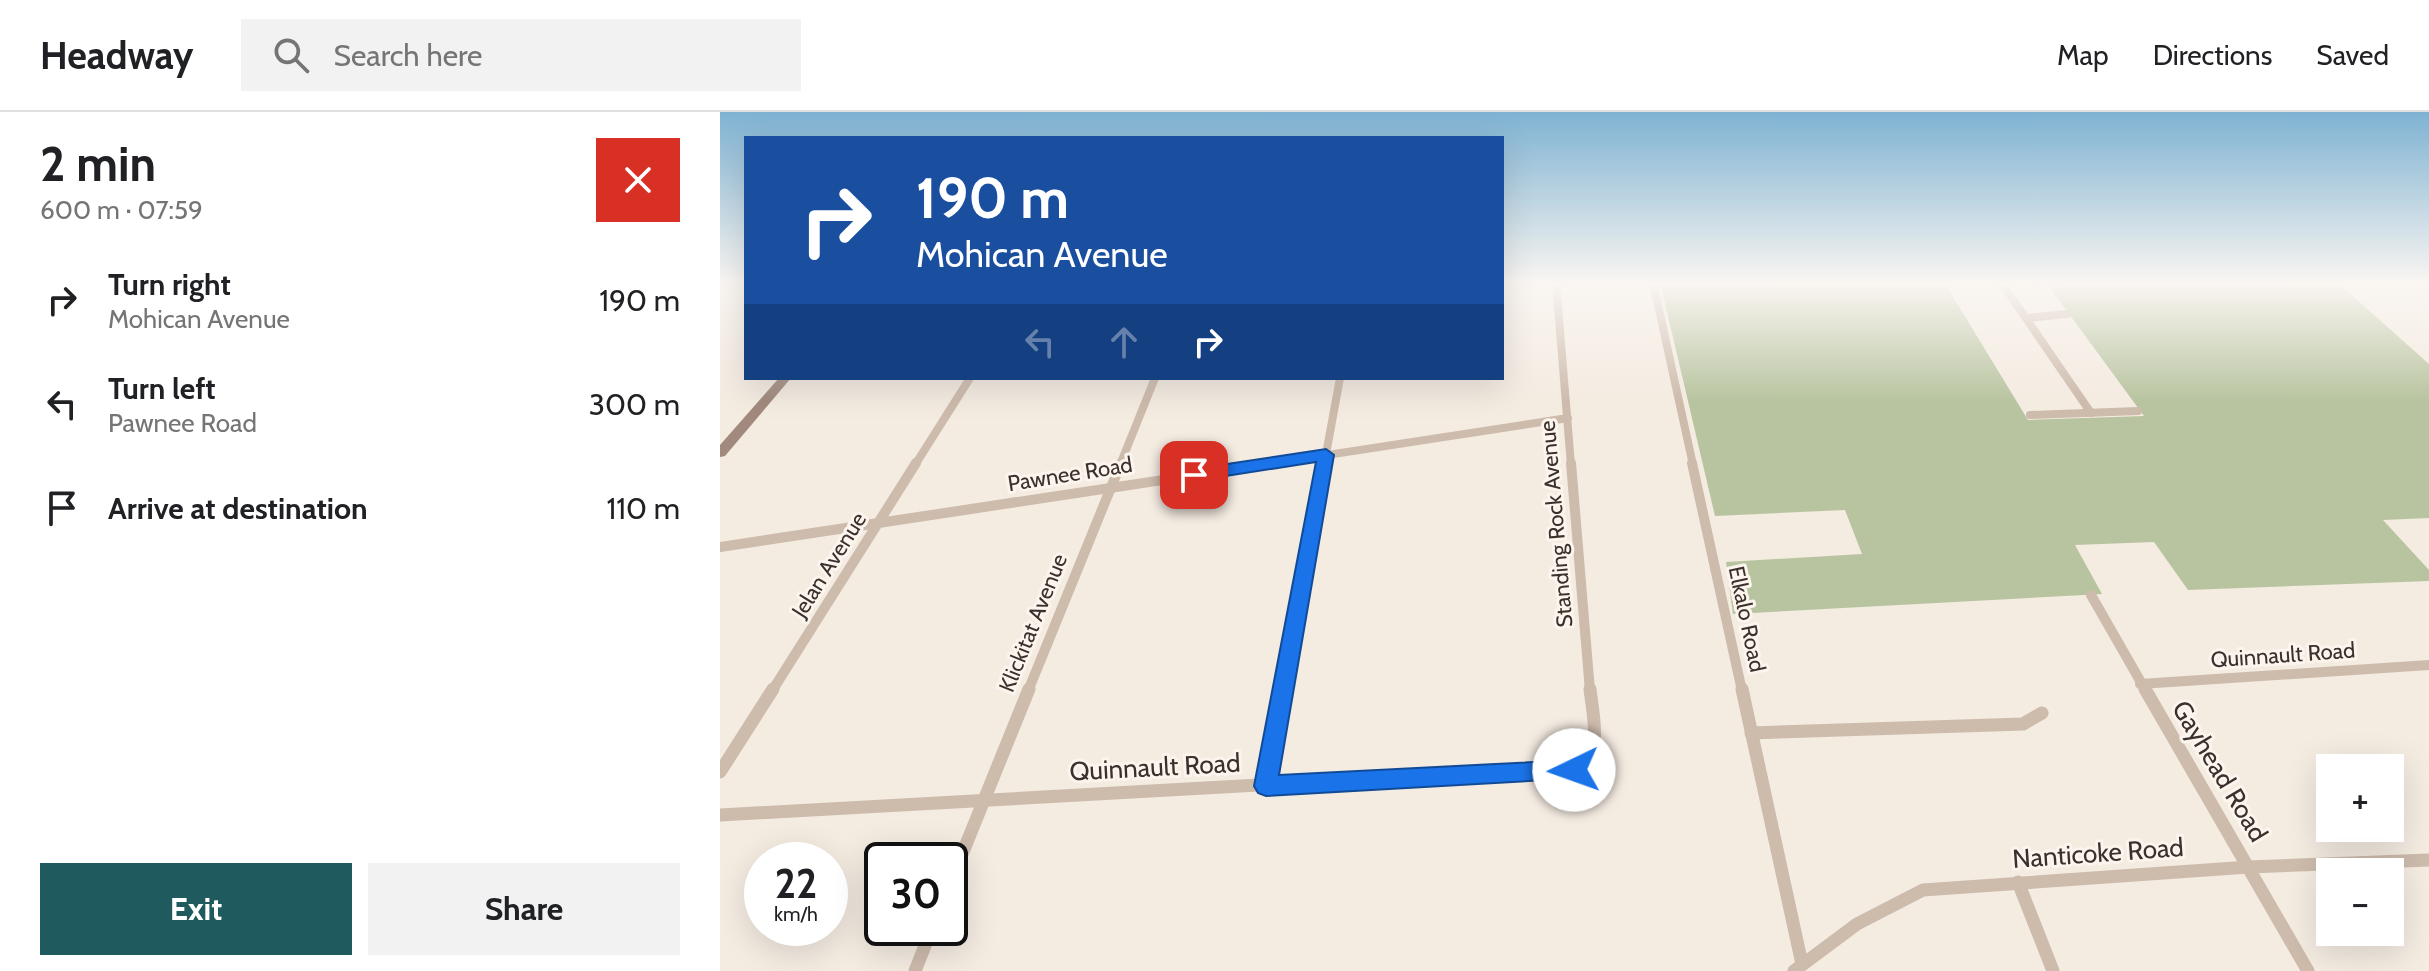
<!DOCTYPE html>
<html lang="en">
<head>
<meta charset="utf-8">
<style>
	body { margin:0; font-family:Cabin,sans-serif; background:#f2f2f2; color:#202124; height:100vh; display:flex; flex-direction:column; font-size:30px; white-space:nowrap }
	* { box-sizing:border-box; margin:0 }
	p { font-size:26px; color:#757577 }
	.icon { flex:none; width:44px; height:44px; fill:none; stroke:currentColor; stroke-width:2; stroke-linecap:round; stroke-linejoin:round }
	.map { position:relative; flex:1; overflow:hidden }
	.sheet { display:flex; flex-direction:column; background:#fff; width:720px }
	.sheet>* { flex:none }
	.top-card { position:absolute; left:24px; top:24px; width:760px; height:244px; border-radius:0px; box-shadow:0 8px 32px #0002; background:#1a4fa0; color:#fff; overflow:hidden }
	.tools { position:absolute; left:1596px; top:642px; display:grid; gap:16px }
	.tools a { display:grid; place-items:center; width:88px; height:88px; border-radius:0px; background:#fff; box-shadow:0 8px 32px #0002; font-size:40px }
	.speed { position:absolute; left:24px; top:730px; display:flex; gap:16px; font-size:40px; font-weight:700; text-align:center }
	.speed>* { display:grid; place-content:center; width:104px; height:104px; border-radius:50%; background:#fff; box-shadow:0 8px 32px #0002; line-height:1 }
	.speed small { font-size:20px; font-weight:400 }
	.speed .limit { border:4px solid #111; border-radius:12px; background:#fff; color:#111 }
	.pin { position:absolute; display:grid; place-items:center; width:68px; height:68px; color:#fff; margin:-34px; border-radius:16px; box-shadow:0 4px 12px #0006 }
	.me { position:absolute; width:88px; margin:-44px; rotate:267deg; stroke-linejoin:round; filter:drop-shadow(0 0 6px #0008) }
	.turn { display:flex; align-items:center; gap:28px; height:168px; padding:0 40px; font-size:36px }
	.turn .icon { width:104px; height:104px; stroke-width:2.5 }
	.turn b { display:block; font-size:56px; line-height:68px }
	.lanes { display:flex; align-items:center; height:76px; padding:0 40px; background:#0003; justify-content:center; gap:40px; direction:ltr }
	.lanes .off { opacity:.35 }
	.round { display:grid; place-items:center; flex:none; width:84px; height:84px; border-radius:0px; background:#f2f2f2 }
	.headline { display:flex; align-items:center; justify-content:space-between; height:136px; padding:0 40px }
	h1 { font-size:48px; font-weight:700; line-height:60px }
	.button { display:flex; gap:16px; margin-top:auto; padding:16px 40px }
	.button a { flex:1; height:92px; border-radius:0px; background:#1f5a5e; color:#fff; font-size:32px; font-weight:700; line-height:92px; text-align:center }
	.button a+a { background:#f2f2f2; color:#202124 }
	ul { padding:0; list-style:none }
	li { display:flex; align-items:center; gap:24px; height:104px; padding:0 40px }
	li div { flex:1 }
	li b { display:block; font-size:30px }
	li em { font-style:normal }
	header { display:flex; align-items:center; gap:48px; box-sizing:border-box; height:112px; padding:0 40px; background:#fff; border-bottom:2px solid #e0e0e0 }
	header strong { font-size:38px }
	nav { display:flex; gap:44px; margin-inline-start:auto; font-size:28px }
	.search { width:560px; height:72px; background:#f2f2f2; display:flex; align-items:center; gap:20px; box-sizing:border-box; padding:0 28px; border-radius:0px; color:#757577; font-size:30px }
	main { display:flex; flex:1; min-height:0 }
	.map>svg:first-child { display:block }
	.green { fill:#b8c4a0 }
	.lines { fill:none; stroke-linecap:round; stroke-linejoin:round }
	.street-far2 { stroke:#cdbbac; stroke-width:8 }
	.street-far1 { stroke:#cdbbac; stroke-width:10 }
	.street { stroke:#cdbbac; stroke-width:13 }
	.secondary { fill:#a18a7d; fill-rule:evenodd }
	.route { fill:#1a73e8; stroke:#114b97; stroke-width:2 }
	.labels { text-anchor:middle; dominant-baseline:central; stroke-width:6; stroke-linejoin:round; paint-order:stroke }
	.street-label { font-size:22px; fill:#3b302b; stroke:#fbf5ee }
	.near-street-label { font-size:26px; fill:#3b302b; stroke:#fbf5ee }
</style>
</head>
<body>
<header>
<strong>Headway</strong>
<div class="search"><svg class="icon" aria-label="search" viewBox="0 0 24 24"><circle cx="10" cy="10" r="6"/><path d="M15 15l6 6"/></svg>Search here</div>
<nav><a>Map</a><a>Directions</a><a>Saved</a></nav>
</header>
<main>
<section class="sheet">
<div class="headline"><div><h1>2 min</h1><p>600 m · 07:59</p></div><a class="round" style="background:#d93025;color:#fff"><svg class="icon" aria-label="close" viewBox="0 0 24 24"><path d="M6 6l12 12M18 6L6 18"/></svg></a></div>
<ul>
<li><svg class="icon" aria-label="right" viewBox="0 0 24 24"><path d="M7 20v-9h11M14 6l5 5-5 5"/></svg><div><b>Turn right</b><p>Mohican Avenue</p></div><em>190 m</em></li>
<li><svg class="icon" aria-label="left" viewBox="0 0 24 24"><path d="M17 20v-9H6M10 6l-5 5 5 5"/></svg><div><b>Turn left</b><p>Pawnee Road</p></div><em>300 m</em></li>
<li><svg class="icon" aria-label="arrive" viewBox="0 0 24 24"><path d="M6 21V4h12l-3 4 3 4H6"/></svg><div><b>Arrive at destination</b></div><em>110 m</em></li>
</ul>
<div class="button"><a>Exit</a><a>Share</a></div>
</section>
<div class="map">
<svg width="1709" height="859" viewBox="0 0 1709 859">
	<rect width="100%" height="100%" fill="#f4ebe1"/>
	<path class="green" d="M 940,170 L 1224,170 L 1308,308 L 1424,304 L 1330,176 L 1617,170 L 1709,252 L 1709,406 L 1663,408 L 1709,458 L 1709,469 L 1468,478 L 1434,430 L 1355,433 L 1382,482 L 1013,502 L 1006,450 L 1142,442 L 1125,398 L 995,404 Z"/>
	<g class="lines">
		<g class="street-far2">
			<path d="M 836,170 L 851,353"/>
			<path d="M 933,170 L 973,353"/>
			<path d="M 1281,170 L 1371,301"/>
			<path d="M 1306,206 L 1347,202"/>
			<path d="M 1310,303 L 1418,299"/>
			<path d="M 195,353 L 250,266"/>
			<path d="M 400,353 L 435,266"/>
			<path d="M 542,353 L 848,306"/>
			<path d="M 604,353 L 620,266"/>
		</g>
		<g class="street-far1">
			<path d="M 851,351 L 870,579"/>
			<path d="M 972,351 L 1022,579"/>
			<path d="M 0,435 L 555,351"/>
			<path d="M 1371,483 L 1426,579"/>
			<path d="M 1420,572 L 1709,553"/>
			<path d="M 52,579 L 196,351"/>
			<path d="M 308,579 L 401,351"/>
			<path d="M 563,579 L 605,351"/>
		</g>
		<g class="street">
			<path d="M 1022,577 L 1082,852"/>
			<path d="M 1425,577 L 1588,859"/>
			<path d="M 1031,621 L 1303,612 L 1322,601"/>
			<path d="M 0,660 L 53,577"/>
			<path d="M 546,674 L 564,577"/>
			<path d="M 0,703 L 864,655 C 881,632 873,604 870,577"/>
			<path d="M 1298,770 L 1333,859"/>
			<path d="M 230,772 L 309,577"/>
			<path d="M 195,859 L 212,816"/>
			<path d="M 1074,859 L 1137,812 L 1203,778 L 1529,755 L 1709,748"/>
		</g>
		<path class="secondary" d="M 59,266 L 71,266 L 5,344 L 0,345 L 0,333 Z"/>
	</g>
	<linearGradient id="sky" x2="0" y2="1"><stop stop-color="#7eb2d2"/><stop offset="0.59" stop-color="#faf6f2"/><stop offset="1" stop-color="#faf6f2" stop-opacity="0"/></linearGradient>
	<rect width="1709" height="290" fill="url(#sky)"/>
	<path class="route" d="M 606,337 L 614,343 L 559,663 L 854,648 L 862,651 L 865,658 L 862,666 L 546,684 L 538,681 L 534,674 L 596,350 L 474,369 L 465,363 L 474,357 Z"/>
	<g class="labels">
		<g class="street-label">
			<text transform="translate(350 362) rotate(-9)">Pawnee Road</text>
			<text transform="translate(836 412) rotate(-95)">Standing Rock Avenue</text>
			<text transform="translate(109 453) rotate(-58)">Jelan Avenue</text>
			<text transform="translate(1027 507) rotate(78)">Elkalo Road</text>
			<text transform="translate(313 511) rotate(-68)">Klickitat Avenue</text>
			<text transform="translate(1563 543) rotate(-4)">Quinnault Road</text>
		</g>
		<g class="near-street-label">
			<text transform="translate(435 655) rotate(-3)">Quinnault Road</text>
			<text transform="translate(1500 659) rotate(59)">Gayhead Road</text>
			<text transform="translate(1378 741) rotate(-4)">Nanticoke Road</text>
		</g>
	</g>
</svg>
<div class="tools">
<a>+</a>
<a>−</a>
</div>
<div class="speed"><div>22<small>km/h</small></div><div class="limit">30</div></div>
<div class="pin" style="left:474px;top:363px;background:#d93025"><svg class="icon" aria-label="arrive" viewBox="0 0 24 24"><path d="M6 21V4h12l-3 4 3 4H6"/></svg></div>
<svg class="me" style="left:854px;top:658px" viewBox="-20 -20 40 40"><circle r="19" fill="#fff"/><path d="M0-13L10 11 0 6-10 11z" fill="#1a73e8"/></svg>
<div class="top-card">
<div class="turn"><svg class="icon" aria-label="right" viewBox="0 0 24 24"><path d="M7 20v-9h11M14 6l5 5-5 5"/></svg><div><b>190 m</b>Mohican Avenue</div></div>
<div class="lanes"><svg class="icon off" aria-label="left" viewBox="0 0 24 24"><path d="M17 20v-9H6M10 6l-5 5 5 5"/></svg><svg class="icon off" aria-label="ahead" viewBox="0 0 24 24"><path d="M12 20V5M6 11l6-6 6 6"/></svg><svg class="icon" aria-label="right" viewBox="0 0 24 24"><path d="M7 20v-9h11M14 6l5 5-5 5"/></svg></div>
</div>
</div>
</main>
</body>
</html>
